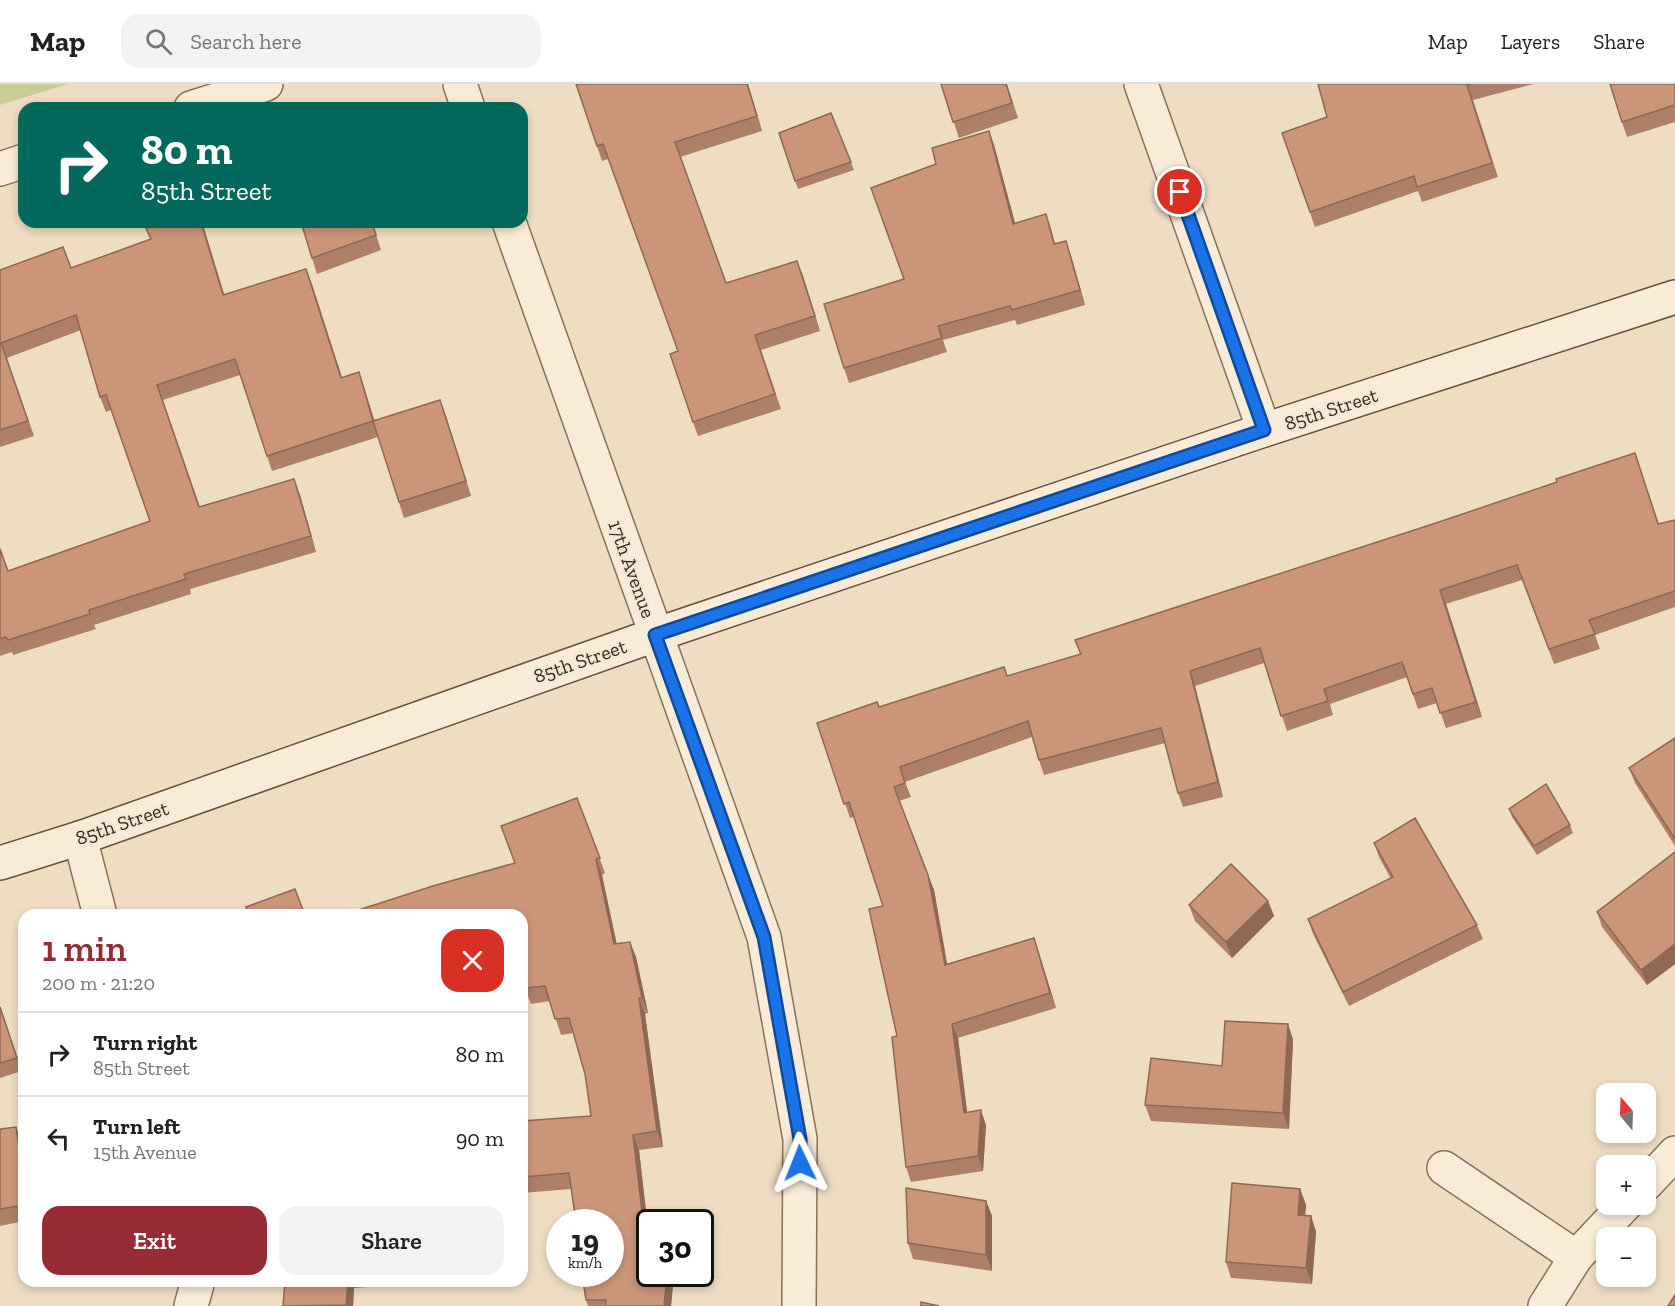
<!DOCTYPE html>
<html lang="en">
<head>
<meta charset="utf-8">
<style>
	body { margin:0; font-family:"Zilla Slab",serif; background:#f2f2f2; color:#202124; height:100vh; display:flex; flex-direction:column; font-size:22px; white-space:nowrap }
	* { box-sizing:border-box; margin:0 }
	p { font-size:20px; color:#757577 }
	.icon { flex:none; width:33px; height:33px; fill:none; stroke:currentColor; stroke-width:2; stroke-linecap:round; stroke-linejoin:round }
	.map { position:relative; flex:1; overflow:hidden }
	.drawer { position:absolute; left:18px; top:825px; width:510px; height:378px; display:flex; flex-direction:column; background:#fff; border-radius:18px; box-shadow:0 3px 9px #0003 }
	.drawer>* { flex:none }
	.guide { position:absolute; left:18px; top:18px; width:510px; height:126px; border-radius:18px; box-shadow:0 3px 9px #0003; background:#00695c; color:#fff; overflow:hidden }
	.needle { width:39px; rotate:341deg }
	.fabs { position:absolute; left:1596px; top:999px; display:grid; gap:12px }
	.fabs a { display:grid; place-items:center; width:60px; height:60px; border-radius:12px; background:#fff; box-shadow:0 3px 9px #0003; font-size:30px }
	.speed { position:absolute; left:546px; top:1125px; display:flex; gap:12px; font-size:30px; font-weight:700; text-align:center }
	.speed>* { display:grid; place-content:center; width:78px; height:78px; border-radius:50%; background:#fff; box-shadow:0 3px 9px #0003; line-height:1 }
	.speed small { font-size:15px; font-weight:400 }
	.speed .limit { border:3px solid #111; border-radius:9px; background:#fff; color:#111 }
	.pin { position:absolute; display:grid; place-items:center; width:51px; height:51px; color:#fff; margin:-26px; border:3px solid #fff; border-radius:50%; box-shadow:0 2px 6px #0007 }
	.me { position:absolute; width:66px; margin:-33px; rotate:358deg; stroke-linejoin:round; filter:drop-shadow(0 0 4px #0008) }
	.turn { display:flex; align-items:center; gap:21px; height:126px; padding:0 24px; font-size:27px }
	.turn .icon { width:78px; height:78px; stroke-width:2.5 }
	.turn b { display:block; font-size:42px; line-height:51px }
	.round { display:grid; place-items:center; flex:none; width:63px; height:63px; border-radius:18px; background:#f2f2f2 }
	.head { display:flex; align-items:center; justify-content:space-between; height:102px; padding:0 24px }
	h1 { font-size:36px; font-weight:600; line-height:45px; color:#962b35 }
	.button { display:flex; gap:12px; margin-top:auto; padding:12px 24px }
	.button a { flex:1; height:69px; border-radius:18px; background:#962b35; color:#fff; font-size:24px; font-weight:600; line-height:69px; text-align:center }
	.button a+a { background:#f2f2f2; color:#202124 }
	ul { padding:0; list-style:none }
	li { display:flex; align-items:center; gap:18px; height:84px; padding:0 24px; border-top:2px solid #e0e0e0 }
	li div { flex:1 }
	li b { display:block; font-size:22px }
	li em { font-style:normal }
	header { display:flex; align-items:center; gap:36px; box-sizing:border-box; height:84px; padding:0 30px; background:#fff; border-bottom:2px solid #e0e0e0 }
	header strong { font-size:28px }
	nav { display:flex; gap:33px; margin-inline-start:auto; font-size:21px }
	.search { width:420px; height:54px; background:#f2f2f2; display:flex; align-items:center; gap:15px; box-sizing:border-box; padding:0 21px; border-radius:18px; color:#757577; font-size:22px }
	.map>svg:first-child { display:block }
	.green { fill:#cacc97 }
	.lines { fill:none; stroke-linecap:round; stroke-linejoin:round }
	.street-casing { stroke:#886f5a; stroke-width:36 }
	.secondary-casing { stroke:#6a503d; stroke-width:36 }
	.street { stroke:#f8ebd7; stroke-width:33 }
	.secondary { stroke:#f8ebd7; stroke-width:33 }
	.wall { fill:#af8069 }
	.shaded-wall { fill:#8e6855 }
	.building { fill:#cb957a; stroke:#8e6855; stroke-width:1.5 }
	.route-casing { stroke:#114b97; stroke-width:15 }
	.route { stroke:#1a73e8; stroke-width:10 }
	.labels { text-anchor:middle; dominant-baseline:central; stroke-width:4.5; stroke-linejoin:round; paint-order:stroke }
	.street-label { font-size:20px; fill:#38281e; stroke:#f5e8d3 }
</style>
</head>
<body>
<header>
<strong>Map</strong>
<div class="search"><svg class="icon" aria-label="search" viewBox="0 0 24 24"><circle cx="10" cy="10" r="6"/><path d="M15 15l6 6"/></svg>Search here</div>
<nav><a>Map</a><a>Layers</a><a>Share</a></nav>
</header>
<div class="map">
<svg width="1675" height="1222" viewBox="0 0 1675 1222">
	<rect width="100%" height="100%" fill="#eeddc3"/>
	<path class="green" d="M 0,0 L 68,0 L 0,21 Z"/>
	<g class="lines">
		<defs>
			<g id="street">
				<path d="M 460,0 L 468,24"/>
				<path d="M 1141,0 L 1264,346"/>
				<path d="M 191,24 L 266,0"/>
				<path d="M 0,85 L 24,77"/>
				<path d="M 509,138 L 764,853 L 800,1055 L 799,1222"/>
				<path d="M 80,754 L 100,831"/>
				<path d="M 1444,1084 L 1576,1173"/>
				<path d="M 1646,1100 L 1675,1069"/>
				<path d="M 191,1222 L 198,1197"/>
				<path d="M 1545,1222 L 1576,1173 L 1626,1120"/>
			</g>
			<path id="secondary" d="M 0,779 L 80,754 L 655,551 L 1264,346 L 1675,213"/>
		</defs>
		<use href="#street" class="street-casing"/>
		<use href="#secondary" class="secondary-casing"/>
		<use href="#street" class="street"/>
		<use href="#secondary" class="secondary"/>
	</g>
	<g class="wall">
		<path d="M 748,0 L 762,47 L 680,73 L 726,199 L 803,192 L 820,247 L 761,266 L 781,325 L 698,352 L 693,338 L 678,267 L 608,75 L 602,77 L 597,62 Z"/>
		<path d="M 941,0 L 1007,0 L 1018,34 L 959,54 Z"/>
		<path d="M 1318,0 L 1534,0 L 1473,16 L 1498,93 L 1422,118 L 1418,107 L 1315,143 L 1282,49 L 1327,33 Z"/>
		<path d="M 1675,0 L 1675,38 L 1627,53 L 1622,38 Z"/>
		<path d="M 831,29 L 854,86 L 798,105 L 779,49 Z"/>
		<path d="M 989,47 L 994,61 L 1015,139 L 1051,145 L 1055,160 L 1071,172 L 1085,221 L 1017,241 L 1015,236 L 943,256 L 947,268 L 849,299 L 844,284 L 904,195 L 936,80 Z"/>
		<path d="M 150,138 L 202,138 L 224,211 L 306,185 L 342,294 L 364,303 L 374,336 L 446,332 L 471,412 L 404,434 L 378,353 L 272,387 L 240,291 L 163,316 L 200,423 L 300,411 L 316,468 L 190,505 L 191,510 L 94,541 L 96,545 L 13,571 L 12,568 L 0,572 L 0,465 L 8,487 L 150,437 L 111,326 L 106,328 L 100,313 L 81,246 L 7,274 L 34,352 L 0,363 L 0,186 L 71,184 L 150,155 L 144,140 Z"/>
		<path d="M 301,138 L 372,138 L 381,166 L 317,190 Z"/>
		<path d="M 1635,369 L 1659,440 L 1675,436 L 1675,523 L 1595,551 L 1600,565 L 1554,580 L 1522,496 L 1446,520 L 1482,633 L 1446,644 L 1437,619 L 1418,625 L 1407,593 L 1330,620 L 1333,631 L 1287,647 L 1264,579 L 1195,602 L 1223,713 L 1183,723 L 1178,709 L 1165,659 L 1044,691 L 1039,676 L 1032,653 L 905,698 L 911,713 L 899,717 L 934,806 L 947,880 L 1034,854 L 1056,924 L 958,954 L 967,1028 L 986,1041 L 983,1087 L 911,1098 L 906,1083 L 897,952 L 883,822 L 854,733 L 850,734 L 817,639 L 1007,592 L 1080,570 L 1075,556 L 1436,439 L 1557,398 Z"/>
		<path d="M 1675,654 L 1675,762 L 1635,699 L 1629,684 Z"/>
		<path d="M 577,714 L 605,789 L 602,791 L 616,859 L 630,858 L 636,873 L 648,929 L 645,930 L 663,1063 L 639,1066 L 646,1128 L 661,1126 L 666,1138 L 650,1138 L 650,1190 L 674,1190 L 671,1222 L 588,1222 L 586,1216 L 571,1105 L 522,1109 L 522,1037 L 591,1032 L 585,990 L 574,949 L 561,951 L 550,917 L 531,920 L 525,904 L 515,779 Z"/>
		<path d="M 1509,725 L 1570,741 L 1573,749 L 1537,771 L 1512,733 Z"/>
		<path d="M 1374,759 L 1477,841 L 1483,855 L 1349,922 L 1313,850 L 1308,835 L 1391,795 L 1379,773 Z"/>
		<path d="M 1675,768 L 1675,880 L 1647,901 L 1602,843 L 1597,828 Z"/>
		<path d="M 1268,817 L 1274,832 L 1232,874 L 1195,837 L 1189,821 Z"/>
		<path d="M 0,922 L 22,987 L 0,994 Z"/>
		<path d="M 1288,940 L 1293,956 L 1289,1045 L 1151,1037 L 1145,1021 L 1222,982 Z"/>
		<path d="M 0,1045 L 22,1058 L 24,1068 L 24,1137 L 0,1142 Z"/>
		<path d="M 1300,1105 L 1306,1121 L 1305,1131 L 1311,1132 L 1316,1148 L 1312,1200 L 1231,1194 L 1226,1178 Z"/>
		<path d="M 986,1117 L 992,1132 L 992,1187 L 913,1175 L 908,1159 Z"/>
		<path d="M 285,1197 L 456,1197 L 354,1204 L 353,1222 L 283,1222 Z"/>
	</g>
	<g class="shaded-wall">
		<path d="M 747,0 L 748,0 L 762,47 L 757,32 Z"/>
		<path d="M 989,47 L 994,61 L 1019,154 L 1013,140 Z"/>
		<path d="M 1046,130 L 1051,145 L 1059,175 L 1054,160 Z"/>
		<path d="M 201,138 L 202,138 L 229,226 L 223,211 Z"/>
		<path d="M 1066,157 L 1071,172 L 1085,221 L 1080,206 Z"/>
		<path d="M 797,177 L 803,192 L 820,247 L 815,232 Z"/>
		<path d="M 306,185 L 312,200 L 347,309 L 341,294 Z"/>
		<path d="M 359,288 L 364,303 L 379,352 L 373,337 Z"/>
		<path d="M 440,316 L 446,332 L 471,412 L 466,397 Z"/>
		<path d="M 294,395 L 300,411 L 316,468 L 311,452 Z"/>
		<path d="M 1440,506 L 1446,520 L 1482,633 L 1476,618 Z"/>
		<path d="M 1190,587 L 1195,602 L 1223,713 L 1218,698 Z"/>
		<path d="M 596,775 L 602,791 L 620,875 L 614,860 Z"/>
		<path d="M 928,791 L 934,806 L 950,896 L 945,881 Z"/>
		<path d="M 1268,817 L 1274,832 L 1232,874 L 1226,858 Z"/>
		<path d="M 1034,854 L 1039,869 L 1056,924 L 1050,909 Z"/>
		<path d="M 630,858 L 636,873 L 648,929 L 642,914 Z"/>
		<path d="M 1675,860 L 1675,880 L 1647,901 L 1641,886 Z"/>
		<path d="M 639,914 L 645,930 L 663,1063 L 657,1047 Z"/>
		<path d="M 952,940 L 958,954 L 969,1044 L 964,1029 Z"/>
		<path d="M 1288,940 L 1293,956 L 1289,1045 L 1283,1029 Z"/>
		<path d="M 981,1026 L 986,1041 L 983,1087 L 978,1072 Z"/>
		<path d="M 16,1043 L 22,1058 L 24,1072 L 20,1068 Z"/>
		<path d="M 633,1051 L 639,1066 L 648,1144 L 642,1128 Z"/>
		<path d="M 1300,1105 L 1306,1121 L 1304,1146 L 1298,1131 Z"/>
		<path d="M 986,1117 L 992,1132 L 992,1187 L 986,1171 Z"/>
		<path d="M 661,1126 L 666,1138 L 663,1138 Z"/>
		<path d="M 1311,1132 L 1316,1148 L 1312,1200 L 1306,1184 Z"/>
		<path d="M 667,1190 L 674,1190 L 671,1222 L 664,1222 Z"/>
		<path d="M 348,1197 L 351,1197 L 354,1204 L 353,1222 L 346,1222 Z"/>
	</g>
	<g class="building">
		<path d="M 576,0 L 747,0 L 757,32 L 675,58 L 726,199 L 797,177 L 815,232 L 755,251 L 775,310 L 693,338 L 670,270 L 678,267 L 603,60 L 597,62 Z"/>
		<path d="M 941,0 L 1006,0 L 1012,19 L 953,38 Z"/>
		<path d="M 1318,0 L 1472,0 L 1467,1 L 1492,79 L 1417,103 L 1414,92 L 1310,128 L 1282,49 L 1327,33 Z"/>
		<path d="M 1610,0 L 1675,0 L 1675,21 L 1622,38 Z"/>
		<path d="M 831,29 L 851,78 L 795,97 L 779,49 Z"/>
		<path d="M 989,47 L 1013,140 L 1046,130 L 1054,160 L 1066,157 L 1080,206 L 1012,226 L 1010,222 L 938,242 L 942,254 L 844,284 L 824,220 L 904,195 L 871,104 L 936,80 L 932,64 Z"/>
		<path d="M 150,138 L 201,138 L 223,211 L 306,185 L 341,294 L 359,288 L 373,337 L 267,372 L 235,275 L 157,301 L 199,423 L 294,395 L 311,452 L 184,490 L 186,495 L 89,526 L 90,530 L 8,556 L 6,553 L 0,555 L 0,465 L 8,487 L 150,437 L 106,311 L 100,313 L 76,231 L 1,259 L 28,337 L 0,346 L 0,186 L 63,163 L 71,184 L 151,155 L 144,140 Z"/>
		<path d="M 301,138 L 372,138 L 376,151 L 312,174 Z"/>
		<path d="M 440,316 L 466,397 L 399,418 L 373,337 Z"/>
		<path d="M 1635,369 L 1658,440 L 1675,436 L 1675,507 L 1589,536 L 1595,550 L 1549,565 L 1517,481 L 1440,506 L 1476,618 L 1440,629 L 1432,604 L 1413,610 L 1402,578 L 1324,605 L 1328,617 L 1281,632 L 1260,564 L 1190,587 L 1218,698 L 1178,709 L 1161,644 L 1039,676 L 1028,637 L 900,683 L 905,699 L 894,703 L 928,791 L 945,881 L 1034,854 L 1050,909 L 952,940 L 964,1029 L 981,1026 L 978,1072 L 906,1083 L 892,953 L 897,952 L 869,825 L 883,822 L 849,718 L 844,720 L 817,639 L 877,618 L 879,623 L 1004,583 L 1007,592 L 1081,570 L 1075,556 L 1436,439 L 1557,398 L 1556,395 Z"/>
		<path d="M 1675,654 L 1675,755 L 1629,684 Z"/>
		<path d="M 1546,700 L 1570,741 L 1534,762 L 1509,725 Z"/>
		<path d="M 577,714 L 600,774 L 596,775 L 614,860 L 630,858 L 642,914 L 639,914 L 657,1047 L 633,1051 L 642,1128 L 661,1126 L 663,1138 L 650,1138 L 650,1190 L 667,1190 L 664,1222 L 605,1222 L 606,1216 L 586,1216 L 582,1190 L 610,1190 L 610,1138 L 576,1138 L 569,1089 L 522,1093 L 522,1037 L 591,1032 L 585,990 L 569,934 L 555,935 L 545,902 L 525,904 L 522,889 L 522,831 L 343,831 L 433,802 L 515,779 L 501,742 Z"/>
		<path d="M 1415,734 L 1477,841 L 1343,908 L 1308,835 L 1393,793 L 1374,759 Z"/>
		<path d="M 1675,768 L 1675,860 L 1641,886 L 1597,828 Z"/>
		<path d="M 1231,780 L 1268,817 L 1226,858 L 1189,821 Z"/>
		<path d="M 295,805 L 305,831 L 249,831 L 246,823 Z"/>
		<path d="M 0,923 L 17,974 L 0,979 Z"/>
		<path d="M 1225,937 L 1288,940 L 1283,1029 L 1145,1021 L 1151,974 L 1222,982 Z"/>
		<path d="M 16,1043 L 20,1068 L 24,1068 L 24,1121 L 0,1125 L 0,1045 Z"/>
		<path d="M 1232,1099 L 1300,1105 L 1298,1131 L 1311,1132 L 1306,1184 L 1226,1178 Z"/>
		<path d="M 906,1104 L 986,1117 L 986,1171 L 908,1159 Z"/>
		<path d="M 285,1197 L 348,1197 L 346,1221 L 283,1222 Z"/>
		<path d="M 1675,1211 L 1675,1222 L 1668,1222 Z"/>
		<path d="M 921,1218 L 939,1222 L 921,1222 Z"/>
	</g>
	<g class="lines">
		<defs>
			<path id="route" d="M 800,1079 L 800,1055 L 764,853 L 655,551 L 1264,346 L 1180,108"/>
		</defs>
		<use href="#route" class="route-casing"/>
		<use href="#route" class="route"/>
	</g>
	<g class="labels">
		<g class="street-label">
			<text transform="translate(1331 325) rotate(-18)">85th Street</text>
			<text transform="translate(632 485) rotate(70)">17th Avenue</text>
			<text transform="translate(580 577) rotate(-19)">85th Street</text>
			<text transform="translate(122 739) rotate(-19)">85th Street</text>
		</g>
	</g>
</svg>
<div class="fabs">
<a><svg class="needle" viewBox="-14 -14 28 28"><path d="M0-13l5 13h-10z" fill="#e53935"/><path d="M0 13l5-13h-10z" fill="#757577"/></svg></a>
<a>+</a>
<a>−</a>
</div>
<div class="speed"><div>19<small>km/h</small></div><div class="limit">30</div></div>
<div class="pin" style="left:1180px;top:108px;background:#d93025"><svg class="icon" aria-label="arrive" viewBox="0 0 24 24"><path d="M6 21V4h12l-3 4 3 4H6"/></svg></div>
<svg class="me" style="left:800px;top:1079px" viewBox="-20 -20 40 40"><path d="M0-17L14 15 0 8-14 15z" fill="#1a73e8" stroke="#fff" stroke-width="4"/></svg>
<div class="guide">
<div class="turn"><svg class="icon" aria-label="right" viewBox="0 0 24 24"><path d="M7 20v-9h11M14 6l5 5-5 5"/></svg><div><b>80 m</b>85th Street</div></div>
</div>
<section class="drawer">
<div class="head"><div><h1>1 min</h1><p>200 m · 21:20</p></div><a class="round" style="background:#d93025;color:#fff"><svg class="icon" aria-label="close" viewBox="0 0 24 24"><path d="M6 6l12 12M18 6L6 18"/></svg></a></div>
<ul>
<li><svg class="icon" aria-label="right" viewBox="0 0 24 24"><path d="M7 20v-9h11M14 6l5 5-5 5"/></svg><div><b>Turn right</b><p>85th Street</p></div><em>80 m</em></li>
<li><svg class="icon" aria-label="left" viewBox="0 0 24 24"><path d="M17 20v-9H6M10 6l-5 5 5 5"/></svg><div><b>Turn left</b><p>15th Avenue</p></div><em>90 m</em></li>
</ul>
<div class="button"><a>Exit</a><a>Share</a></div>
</section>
</div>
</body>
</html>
